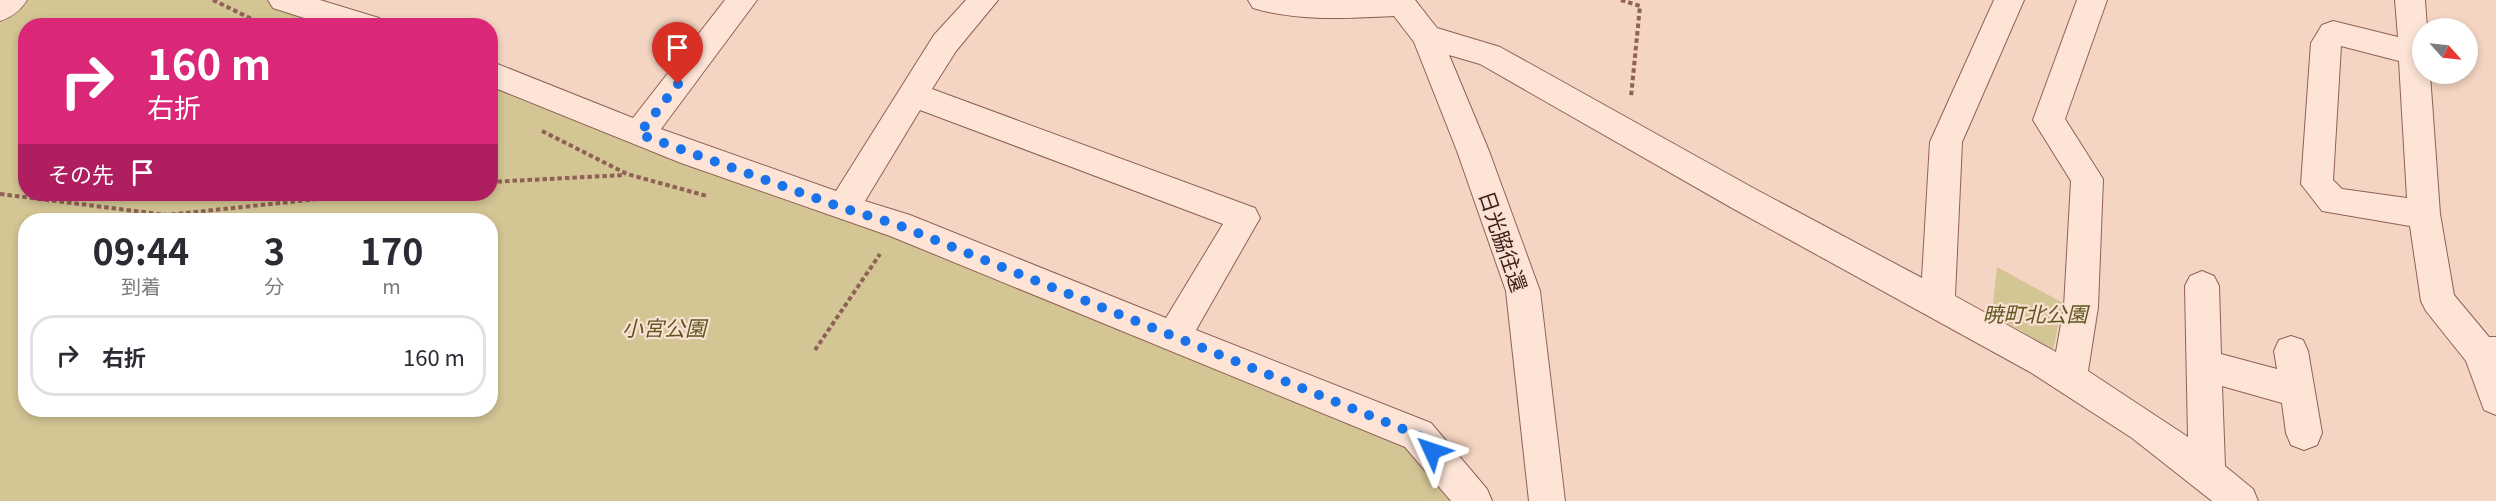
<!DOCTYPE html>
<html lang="ja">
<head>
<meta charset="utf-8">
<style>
	body { margin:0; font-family:Georgia,"Noto Sans JP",serif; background:#f2f2f3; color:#2b2b33; height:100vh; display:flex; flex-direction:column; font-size:22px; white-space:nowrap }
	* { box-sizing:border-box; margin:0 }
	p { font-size:20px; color:#7c7c81 }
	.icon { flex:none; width:33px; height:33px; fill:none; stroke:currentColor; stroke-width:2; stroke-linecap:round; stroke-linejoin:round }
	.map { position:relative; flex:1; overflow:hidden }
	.panel { position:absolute; left:18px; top:213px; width:480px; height:204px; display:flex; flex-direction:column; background:#fff; border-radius:24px; box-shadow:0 3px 9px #0003 }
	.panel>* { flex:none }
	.hud { position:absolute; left:18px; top:18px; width:480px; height:183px; border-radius:24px; box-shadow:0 3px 9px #0003; background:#db2777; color:#fff; overflow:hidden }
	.needle { width:39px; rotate:117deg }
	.buttons { position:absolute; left:2412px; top:18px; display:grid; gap:12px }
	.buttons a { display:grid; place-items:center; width:66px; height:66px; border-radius:50%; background:#fff; box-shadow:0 3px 9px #0003; font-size:30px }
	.pin { position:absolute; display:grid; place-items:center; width:51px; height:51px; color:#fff; margin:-62px -26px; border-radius:50% 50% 50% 0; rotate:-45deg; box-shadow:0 0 6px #0007 }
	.pin .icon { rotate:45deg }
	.me { position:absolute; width:66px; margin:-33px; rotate:312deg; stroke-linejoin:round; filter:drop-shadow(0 0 4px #0008) }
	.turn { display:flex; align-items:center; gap:21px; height:126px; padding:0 30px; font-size:27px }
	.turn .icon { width:78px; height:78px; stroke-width:2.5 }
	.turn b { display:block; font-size:42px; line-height:51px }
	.then { display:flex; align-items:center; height:57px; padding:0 30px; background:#0003; gap:12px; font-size:22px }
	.eta { display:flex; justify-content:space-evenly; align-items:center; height:102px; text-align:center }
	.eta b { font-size:36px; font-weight:700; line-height:42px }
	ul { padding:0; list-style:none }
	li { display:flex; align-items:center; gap:18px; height:81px; margin:0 12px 9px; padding:0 18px; border:3px solid #e1e1e2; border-radius:24px }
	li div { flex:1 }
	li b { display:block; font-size:22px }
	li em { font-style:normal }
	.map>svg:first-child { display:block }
	.green { fill:#d3c594; fill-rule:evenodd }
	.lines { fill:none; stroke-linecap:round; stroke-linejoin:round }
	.street-casing { stroke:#906156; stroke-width:2 }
	.path { stroke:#906156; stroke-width:4; stroke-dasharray:4.5 3; stroke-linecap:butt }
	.street { fill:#fde4d7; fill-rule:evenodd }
	.route { stroke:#1a73e8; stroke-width:10; stroke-dasharray:0 18 }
	.labels { text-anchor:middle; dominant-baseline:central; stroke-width:4.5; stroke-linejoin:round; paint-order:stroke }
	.street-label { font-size:21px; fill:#3e211c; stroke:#fae1d3 }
	.park-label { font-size:21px; font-style:italic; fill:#5e5720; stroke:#fae1d3 }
</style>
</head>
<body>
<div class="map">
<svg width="2496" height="501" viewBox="0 0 2496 501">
	<rect width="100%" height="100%" fill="#f4d4c2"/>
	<g class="green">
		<path d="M 12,0 L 283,0 L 368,25 L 26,26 L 26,194 L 490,194 L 491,73 L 1418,435 L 1470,501 L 0,501 L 0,10 ZM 26,220 L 490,220 L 490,410 L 26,410 Z"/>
		<path d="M 1997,267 L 2063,303 L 2053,350 L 1992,314 Z"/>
	</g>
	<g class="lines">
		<defs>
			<g id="street">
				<path d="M 0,0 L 27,0 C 20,11 12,17 0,21 Z"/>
				<path d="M 268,0 L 320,0 L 379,18 L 383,26 L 329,26 L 273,8 Z"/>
				<path d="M 725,0 L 757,0 L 661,129 L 836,191 L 934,35 L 966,0 L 998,0 L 956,51 L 932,89 L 1255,208 L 1260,218 L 1196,330 L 1431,423 L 1487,489 L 1492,501 L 1451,501 L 1405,447 L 890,236 L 681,163 L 490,86 L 490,61 L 633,118 ZM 920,110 L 1223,224 L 1166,318 L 910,215 L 865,201 Z"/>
				<path d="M 1248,0 L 1415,0 L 1437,28 L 1500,47 L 1755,189 L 1922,278 L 1930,142 L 1994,0 L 2024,0 L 1962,142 L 1955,296 L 2056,352 L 2064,307 L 2071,181 L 2033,120 L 2077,0 L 2107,0 L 2065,119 L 2103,179 L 2098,307 L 2088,371 L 2188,437 L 2185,286 L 2190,276 L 2202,271 L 2214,276 L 2219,286 L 2221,354 L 2277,369 L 2274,351 L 2279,340 L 2291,336 L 2303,340 L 2308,351 L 2322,433 L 2317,445 L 2304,450 L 2291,445 L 2286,433 L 2282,403 L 2222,386 L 2225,466 L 2253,489 L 2258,501 L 2212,501 L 2132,438 L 2030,372 L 1732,208 L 1480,64 L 1449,55 L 1489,151 L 1540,291 L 1565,501 L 1529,501 L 1506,291 L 1457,151 L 1414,42 L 1394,16 C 1347,18 1299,22 1253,8 Z"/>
				<path d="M 2395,0 L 2425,0 L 2427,28 L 2422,28 L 2422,74 L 2430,74 L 2440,214 L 2454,295 L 2489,337 L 2496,337 L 2496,415 L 2484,410 L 2466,361 L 2426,311 L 2421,301 L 2410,226 L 2322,211 L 2301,184 L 2311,43 L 2322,25 L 2333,21 L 2398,37 ZM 2341,46 L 2399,61 L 2407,198 L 2342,189 L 2333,180 Z"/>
			</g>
		</defs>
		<use href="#street" class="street-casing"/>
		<g class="path">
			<path d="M 213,0 L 258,22"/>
			<path d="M 1621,0 L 1640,6 L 1631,97"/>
			<path d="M 542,131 L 627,174 L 707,196"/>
			<path d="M 490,182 L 625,175"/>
			<path d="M 0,194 L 167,215 L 365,194"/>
			<path d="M 815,350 L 880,254"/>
		</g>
		<use href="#street" class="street"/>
	</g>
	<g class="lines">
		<path class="route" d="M 678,84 L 639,134 L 843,208 L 898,225 L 1418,435 L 1432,451"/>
	</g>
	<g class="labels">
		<g class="street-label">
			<text transform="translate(1504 241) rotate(71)">日光脇往還</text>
		</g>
		<g class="park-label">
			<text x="2035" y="313">暁町北公園</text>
			<text x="664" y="327">小宮公園</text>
		</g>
	</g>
</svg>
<div class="buttons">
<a><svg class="needle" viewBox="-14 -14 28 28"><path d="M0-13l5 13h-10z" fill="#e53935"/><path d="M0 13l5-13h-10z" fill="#7c7c81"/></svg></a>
</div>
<div class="pin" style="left:678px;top:84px;background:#d93025"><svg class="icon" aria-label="arrive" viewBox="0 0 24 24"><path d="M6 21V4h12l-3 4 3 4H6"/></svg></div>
<svg class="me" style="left:1432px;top:451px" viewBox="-20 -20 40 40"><path d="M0-17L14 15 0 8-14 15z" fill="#1a73e8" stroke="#fff" stroke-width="4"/></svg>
<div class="hud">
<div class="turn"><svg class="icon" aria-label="right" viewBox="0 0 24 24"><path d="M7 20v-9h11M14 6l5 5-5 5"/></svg><div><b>160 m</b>右折</div></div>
<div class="then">その先<svg class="icon" aria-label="arrive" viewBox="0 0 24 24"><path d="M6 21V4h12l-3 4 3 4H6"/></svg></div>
</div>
<section class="panel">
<div class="eta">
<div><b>09:44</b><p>到着</p></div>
<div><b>3</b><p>分</p></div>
<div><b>170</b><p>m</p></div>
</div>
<ul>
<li><svg class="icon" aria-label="right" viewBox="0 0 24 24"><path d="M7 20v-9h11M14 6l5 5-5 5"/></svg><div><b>右折</b></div><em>160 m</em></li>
</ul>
</section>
</div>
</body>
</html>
